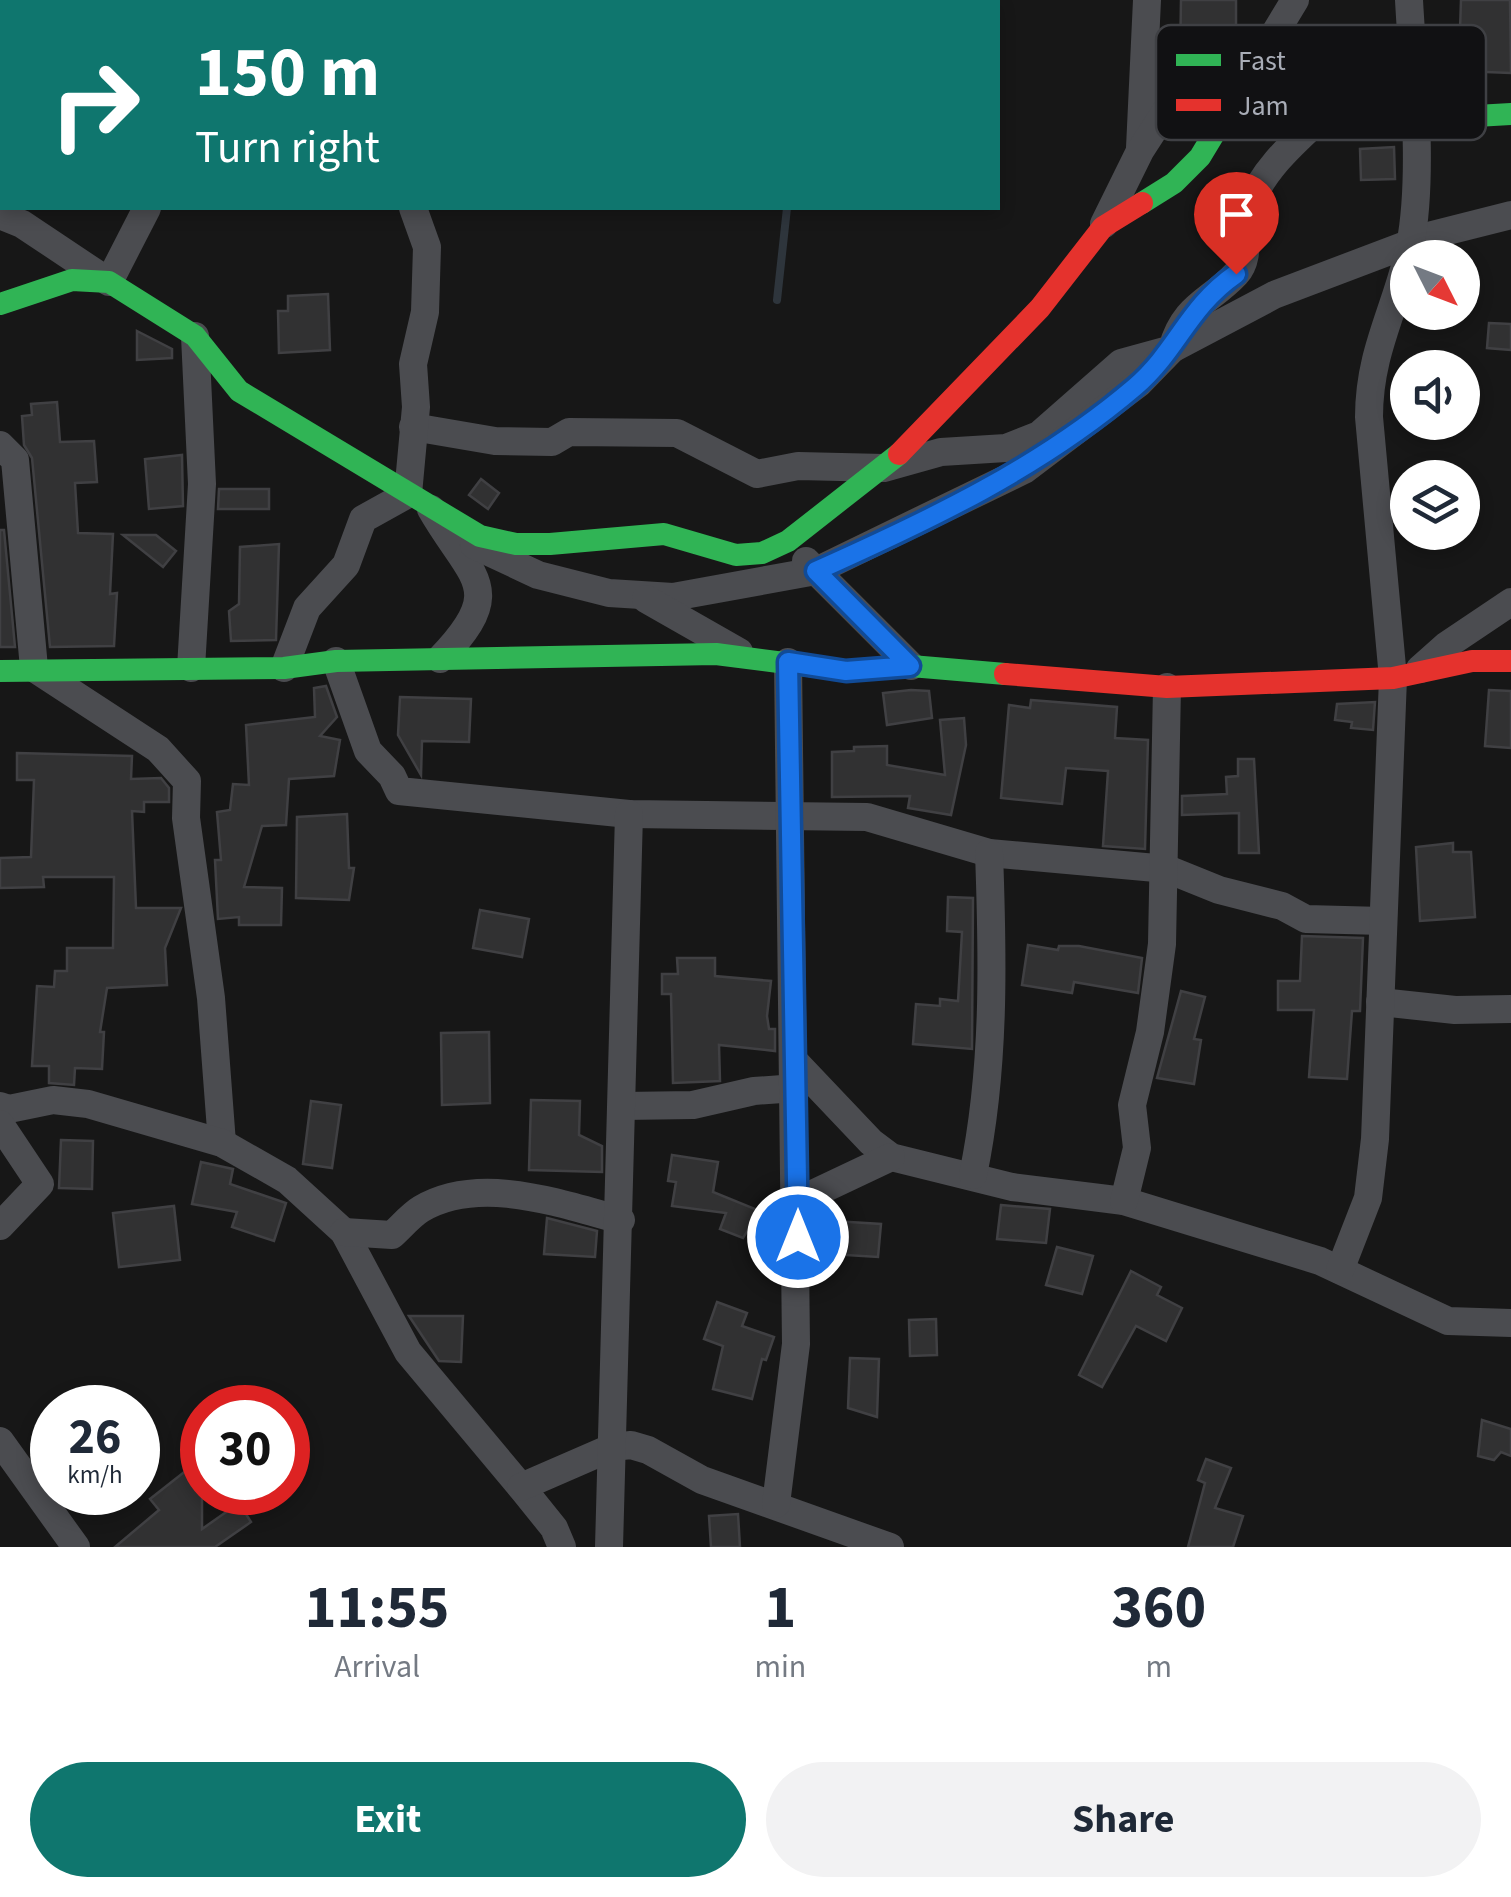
<!DOCTYPE html>
<html lang="en">
<head>
<meta charset="utf-8">
<style>
	body { margin:0; font-family:"Source Sans 3",sans-serif; background:#f2f2f3; color:#1f2937; height:100vh; display:flex; flex-direction:column; font-size:38px; white-space:nowrap }
	* { box-sizing:border-box; margin:0 }
	p { font-size:32px; color:#747a83 }
	.icon { flex:none; width:55px; height:55px; fill:none; stroke:currentColor; stroke-width:2; stroke-linecap:round; stroke-linejoin:round }
	.map { position:relative; height:1547px; overflow:hidden }
	.panel { display:flex; flex-direction:column; background:#fff; flex:1 }
	.panel>* { flex:none }
	.banner { position:absolute; left:0px; top:0px; width:1000px; height:210px; box-shadow:0 5px 15px #0003; background:#0f766e; color:#fff; overflow:hidden }
	.needle { width:65px; rotate:132deg }
	.buttons { position:absolute; left:1390px; top:240px; display:grid; gap:20px }
	.buttons a { display:grid; place-items:center; width:90px; height:90px; border-radius:50%; background:#fff; box-shadow:0 5px 15px #0003; font-size:50px }
	.speed { position:absolute; left:30px; top:1385px; display:flex; gap:20px; font-size:50px; font-weight:700; text-align:center }
	.speed>* { display:grid; place-content:center; width:130px; height:130px; border-radius:50%; background:#fff; box-shadow:0 5px 15px #0003; line-height:1 }
	.speed small { font-size:25px; font-weight:400 }
	.speed .limit { border:15px solid #d22; background:#fff; color:#111 }
	.pin { position:absolute; display:grid; place-items:center; width:85px; height:85px; color:#fff; margin:-102px -42px; border-radius:50% 50% 50% 0; rotate:-45deg; box-shadow:0 0 10px #0007 }
	.pin .icon { rotate:45deg }
	.me { position:absolute; width:110px; margin:-55px; rotate:0deg; stroke-linejoin:round; filter:drop-shadow(0 0 8px #0008) }
	.turn { display:flex; align-items:center; gap:35px; height:210px; padding:0 30px; font-size:45px }
	.turn .icon { width:130px; height:130px; stroke-width:2.5 }
	.turn b { display:block; font-size:70px; line-height:85px }
	.eta { display:flex; justify-content:space-evenly; align-items:center; height:170px; text-align:center }
	.eta b { font-size:60px; font-weight:700; line-height:70px }
	.action { display:flex; gap:20px; margin-top:auto; padding:20px 30px }
	.action a { flex:1; height:115px; border-radius:60px; background:#0f766e; color:#fff; font-size:40px; font-weight:700; line-height:115px; text-align:center }
	.action a+a { background:#f2f2f3; color:#1f2937 }
	.map>svg:first-child { display:block }
	.lines { fill:none; stroke-linecap:round; stroke-linejoin:round }
	.stream { stroke:#2e353c; stroke-width:8 }
	.building { fill:#313132; stroke:#404043; stroke-width:2.5 }
	.street { stroke:#4b4c50; stroke-width:28 }
	.fast { stroke:#30b455; stroke-width:22 }
	.jam { stroke:#e5322d; stroke-width:22 }
	.route-casing { stroke:#114b97; stroke-width:25 }
	.route { stroke:#1a73e8; stroke-width:18 }
	.key { fill:#111113; stroke:#3f4044; stroke-width:2.5 }
	.key-label { font-size:28px; fill:#a9adb7 }
</style>
</head>
<body>
<div class="map">
<svg width="1511" height="1547" viewBox="0 0 1511 1547">
	<rect width="100%" height="100%" fill="#171717"/>
	<g class="lines">
		<g class="stream">
			<path d="M 810,2 L 810,0"/>
			<path d="M 777,300 L 787,208"/>
		</g>
	</g>
	<g class="building">
		<path d="M 1181,0 L 1236,0 L 1236,45 L 1213,45 L 1213,61 L 1180,64 Z"/>
		<path d="M 1461,0 L 1510,0 L 1511,73 L 1461,71 L 1461,93 L 1433,95 L 1430,61 L 1459,60 Z"/>
		<path d="M 1394,147 L 1395,179 L 1361,180 L 1360,149 Z"/>
		<path d="M 328,294 L 330,350 L 279,353 L 278,311 L 288,311 L 288,296 Z"/>
		<path d="M 1489,323 L 1511,324 L 1511,350 L 1487,348 Z"/>
		<path d="M 137,331 L 172,349 L 172,358 L 137,360 Z"/>
		<path d="M 57,402 L 60,442 L 94,441 L 97,482 L 75,483 L 78,533 L 113,534 L 110,594 L 117,593 L 114,646 L 50,647 L 32,458 L 24,445 L 22,416 L 32,415 L 31,404 Z"/>
		<path d="M 182,455 L 183,506 L 149,509 L 145,459 Z"/>
		<path d="M 481,479 L 499,493 L 488,509 L 469,495 Z"/>
		<path d="M 219,489 L 269,489 L 269,509 L 218,509 Z"/>
		<path d="M 0,530 L 4,530 L 15,647 L 0,647 Z"/>
		<path d="M 123,535 L 156,535 L 176,551 L 163,567 Z"/>
		<path d="M 279,544 L 276,640 L 231,641 L 229,611 L 239,604 L 240,547 Z"/>
		<path d="M 326,686 L 337,717 L 320,736 L 340,740 L 334,776 L 289,779 L 286,825 L 262,826 L 244,887 L 282,888 L 281,925 L 239,925 L 239,917 L 218,919 L 215,860 L 221,860 L 217,812 L 230,810 L 233,784 L 249,785 L 246,725 L 315,717 L 314,688 Z"/>
		<path d="M 911,690 L 929,691 L 932,718 L 887,725 L 883,693 Z"/>
		<path d="M 1489,690 L 1511,691 L 1511,748 L 1485,746 Z"/>
		<path d="M 400,697 L 471,699 L 469,742 L 422,741 L 421,775 L 398,735 Z"/>
		<path d="M 1031,700 L 1117,707 L 1115,738 L 1148,740 L 1145,849 L 1103,846 L 1108,771 L 1066,768 L 1062,804 L 1001,798 L 1009,705 L 1030,708 Z"/>
		<path d="M 1375,702 L 1373,730 L 1351,728 L 1352,722 L 1335,720 L 1337,704 Z"/>
		<path d="M 964,718 L 966,745 L 951,815 L 908,808 L 910,796 L 832,797 L 832,752 L 854,751 L 854,747 L 887,746 L 887,765 L 945,775 L 940,720 Z"/>
		<path d="M 17,753 L 132,756 L 131,779 L 161,778 L 169,788 L 169,802 L 144,802 L 144,812 L 132,811 L 136,908 L 181,908 L 165,948 L 167,985 L 107,988 L 100,1032 L 104,1032 L 102,1069 L 75,1068 L 74,1085 L 49,1083 L 49,1066 L 32,1066 L 37,986 L 54,987 L 55,971 L 67,971 L 67,948 L 113,948 L 114,877 L 43,877 L 44,887 L 0,888 L 0,858 L 31,857 L 34,780 L 17,780 Z"/>
		<path d="M 1238,759 L 1254,759 L 1259,853 L 1239,853 L 1239,813 L 1182,815 L 1182,796 L 1227,794 L 1226,777 L 1238,776 Z"/>
		<path d="M 347,814 L 349,868 L 354,868 L 349,900 L 296,898 L 297,817 Z"/>
		<path d="M 1453,843 L 1453,852 L 1471,852 L 1475,917 L 1420,921 L 1416,847 Z"/>
		<path d="M 948,897 L 973,898 L 972,1049 L 913,1044 L 916,1004 L 940,1006 L 940,999 L 958,1001 L 962,932 L 947,931 Z"/>
		<path d="M 480,910 L 529,919 L 522,957 L 473,948 Z"/>
		<path d="M 1302,936 L 1363,938 L 1360,1011 L 1352,1011 L 1347,1079 L 1309,1077 L 1314,1010 L 1278,1010 L 1278,981 L 1300,981 Z"/>
		<path d="M 1028,945 L 1058,950 L 1059,946 L 1079,946 L 1142,958 L 1138,993 L 1074,982 L 1072,993 L 1022,985 Z"/>
		<path d="M 677,958 L 715,958 L 715,976 L 771,981 L 767,1016 L 769,1029 L 775,1029 L 775,1051 L 719,1045 L 720,1081 L 673,1083 L 671,994 L 662,994 L 662,974 L 678,974 Z"/>
		<path d="M 1181,991 L 1205,997 L 1194,1039 L 1201,1040 L 1194,1084 L 1157,1078 Z"/>
		<path d="M 489,1032 L 490,1103 L 442,1105 L 441,1033 Z"/>
		<path d="M 531,1100 L 580,1101 L 579,1135 L 602,1146 L 602,1172 L 529,1170 Z"/>
		<path d="M 311,1101 L 341,1105 L 332,1168 L 303,1164 Z"/>
		<path d="M 61,1140 L 93,1141 L 92,1189 L 59,1188 Z"/>
		<path d="M 672,1155 L 718,1162 L 713,1192 L 760,1211 L 743,1238 L 720,1229 L 726,1213 L 672,1206 L 676,1182 L 668,1181 Z"/>
		<path d="M 201,1162 L 233,1169 L 230,1184 L 286,1203 L 274,1241 L 232,1227 L 237,1212 L 192,1204 Z"/>
		<path d="M 1001,1205 L 1050,1209 L 1046,1243 L 997,1239 Z"/>
		<path d="M 174,1206 L 180,1260 L 119,1267 L 113,1213 Z"/>
		<path d="M 547,1218 L 597,1231 L 595,1257 L 544,1254 Z"/>
		<path d="M 817,1220 L 881,1224 L 878,1257 L 814,1253 Z"/>
		<path d="M 1057,1247 L 1093,1256 L 1082,1294 L 1046,1285 Z"/>
		<path d="M 1131,1271 L 1161,1287 L 1157,1295 L 1182,1308 L 1166,1341 L 1136,1326 L 1102,1387 L 1079,1375 Z"/>
		<path d="M 717,1302 L 747,1313 L 742,1326 L 774,1337 L 766,1360 L 762,1359 L 752,1399 L 713,1389 L 723,1346 L 704,1339 Z"/>
		<path d="M 409,1316 L 463,1316 L 461,1362 L 439,1361 Z"/>
		<path d="M 936,1319 L 937,1355 L 910,1356 L 909,1320 Z"/>
		<path d="M 850,1358 L 879,1359 L 877,1417 L 848,1408 Z"/>
		<path d="M 1482,1420 L 1511,1429 L 1511,1456 L 1501,1452 L 1494,1460 L 1478,1456 Z"/>
		<path d="M 202,1458 L 202,1529 L 239,1503 L 251,1522 L 215,1547 L 115,1547 L 159,1510 L 150,1499 Z"/>
		<path d="M 1206,1459 L 1231,1468 L 1215,1508 L 1243,1516 L 1233,1547 L 1188,1547 L 1205,1483 L 1198,1480 Z"/>
		<path d="M 738,1514 L 740,1547 L 711,1547 L 709,1516 Z"/>
	</g>
	<g class="lines">
		<g class="street">
			<path d="M 173,0 L 175,2"/>
			<path d="M 1140,148 L 1147,0"/>
			<path d="M 0,215 L 22,224 L 109,282 L 147,208"/>
			<path d="M 1104,224 L 1140,151 L 1186,80 L 1249,76 L 1295,0"/>
			<path d="M 413,427 L 495,441 L 552,442 L 569,432 L 677,433 L 757,474 L 798,466 L 884,468 L 941,452 L 1006,448 L 1039,435 L 1121,363 L 1172,349 C 1184,305 1210,302 1236,274 C 1252,257 1242,228 1249,207 C 1263,166 1302,136 1332,107"/>
			<path d="M 0,445 L 15,460 L 34,668 L 158,749 L 187,781 L 186,818 L 211,998 L 222,1143"/>
			<path d="M 431,509 C 471,579 509,588 440,659"/>
			<path d="M 474,545 L 538,575 L 609,593 L 673,597 L 816,571 L 1024,470 L 1139,383 L 1172,349 L 1274,295 L 1432,235 L 1511,215"/>
			<path d="M 806,561 L 911,666"/>
			<path d="M 646,599 L 739,652"/>
			<path d="M 336,661 L 368,751 L 392,776 L 399,791 L 629,814 L 867,817 L 989,853 L 1167,869 L 1219,890 L 1282,906 L 1306,919 L 1383,921"/>
			<path d="M 191,668 L 202,484 L 195,336"/>
			<path d="M 284,668 L 307,608 L 346,565 L 363,519 L 408,494 L 416,407 L 413,364 L 425,312 L 427,247 L 413,208"/>
			<path d="M 1420,669 L 1447,645 L 1511,602"/>
			<path d="M 1380,1002 L 1455,1010 L 1511,1009"/>
			<path d="M 796,1063 L 871,1142 L 891,1157 L 1012,1187 L 1124,1201 L 1320,1261 L 1448,1321 L 1511,1323"/>
			<path d="M 0,1106 L 9,1109 L 53,1100 L 88,1104 L 222,1143 L 287,1180 L 344,1232 L 408,1352 L 521,1487 L 554,1528 L 562,1547"/>
			<path d="M 623,1106 L 693,1105 L 754,1091 L 796,1088"/>
			<path d="M 0,1124 L 40,1184 L 0,1226"/>
			<path d="M 973,1175 C 995,1069 993,961 989,853"/>
			<path d="M 798,1201 L 891,1157"/>
			<path d="M 1124,1201 L 1137,1148 L 1132,1105 L 1150,1032 L 1162,944 L 1167,687"/>
			<path d="M 344,1232 L 392,1235 C 401,1227 411,1215 421,1209 C 480,1174 561,1204 621,1220"/>
			<path d="M 1340,1270 L 1368,1198 L 1375,1139 L 1393,678 L 1369,417 C 1369,350 1397,308 1410,246 C 1424,175 1413,73 1409,0"/>
			<path d="M 0,1441 L 76,1547"/>
			<path d="M 521,1487 L 613,1447 L 631,1445 L 648,1450 L 702,1480 L 890,1547"/>
			<path d="M 776,1504 L 796,1344 L 788,662"/>
			<path d="M 609,1547 L 629,814"/>
		</g>
		<g class="fast">
			<path d="M 1142,203 L 1174,183 L 1200,157 L 1249,76 L 1303,84 L 1332,107 L 1372,122 L 1511,114"/>
			<path d="M 0,304 L 72,280 L 109,282 L 195,336 L 239,391 L 480,536 L 516,544 L 550,544 L 664,534 L 736,555 L 762,553 L 788,541 L 899,454"/>
			<path d="M 0,671 L 284,668 L 336,661 L 716,654 L 847,671 L 911,666 L 1005,674"/>
		</g>
		<g class="jam">
			<path d="M 899,454 L 1040,308 L 1103,227 L 1142,203"/>
			<path d="M 1005,674 L 1167,687 L 1393,678 L 1472,661 L 1511,661"/>
		</g>
	</g>
	<g class="lines">
		<defs>
			<path id="route" d="M 798,1237 L 788,662 L 846,671 L 910,666 L 816,571 C 930,520 1040,468 1135,387 C 1178,350 1187,308 1236,274"/>
		</defs>
		<use href="#route" class="route-casing"/>
		<use href="#route" class="route"/>
	</g>
	<rect x="1156" y="25" width="330" height="115" rx="15" class="key"/>
	<rect x="1176" y="54" width="45" height="12" fill="#30b455"/>
	<rect x="1176" y="99" width="45" height="12" fill="#e5322d"/>
	<g class="key-label">
		<text x="1238" y="70">Fast</text>
		<text x="1238" y="115">Jam</text>
	</g>
</svg>
<div class="buttons">
<a><svg class="needle" viewBox="-14 -14 28 28"><path d="M0-13l5 13h-10z" fill="#e53935"/><path d="M0 13l5-13h-10z" fill="#747a83"/></svg></a>
<a><svg class="icon" aria-label="sound" viewBox="0 0 24 24"><path d="M4 9h4l5-4v14l-5-4H4zM17 9q2 3 0 6"/></svg></a>
<a><svg class="icon" aria-label="layers" viewBox="0 0 24 24"><path d="M12 4l9 5-9 5-9-5zM3 14l9 5 9-5"/></svg></a>
</div>
<div class="speed"><div>26<small>km/h</small></div><div class="limit">30</div></div>
<div class="pin" style="left:1236px;top:274px;background:#d93025"><svg class="icon" aria-label="arrive" viewBox="0 0 24 24"><path d="M6 21V4h12l-3 4 3 4H6"/></svg></div>
<svg class="me" style="left:798px;top:1237px" viewBox="-20 -20 40 40"><circle r="17" fill="#1a73e8" stroke="#fff" stroke-width="3"/><path d="M0-11L8 9 0 5-8 9z" fill="#fff"/></svg>
<div class="banner">
<div class="turn"><svg class="icon" aria-label="right" viewBox="0 0 24 24"><path d="M7 20v-9h11M14 6l5 5-5 5"/></svg><div><b>150 m</b>Turn right</div></div>
</div>
</div>
<section class="panel">
<div class="eta">
<div><b>11:55</b><p>Arrival</p></div>
<div><b>1</b><p>min</p></div>
<div><b>360</b><p>m</p></div>
</div>
<div class="action"><a>Exit</a><a>Share</a></div>
</section>
</body>
</html>
